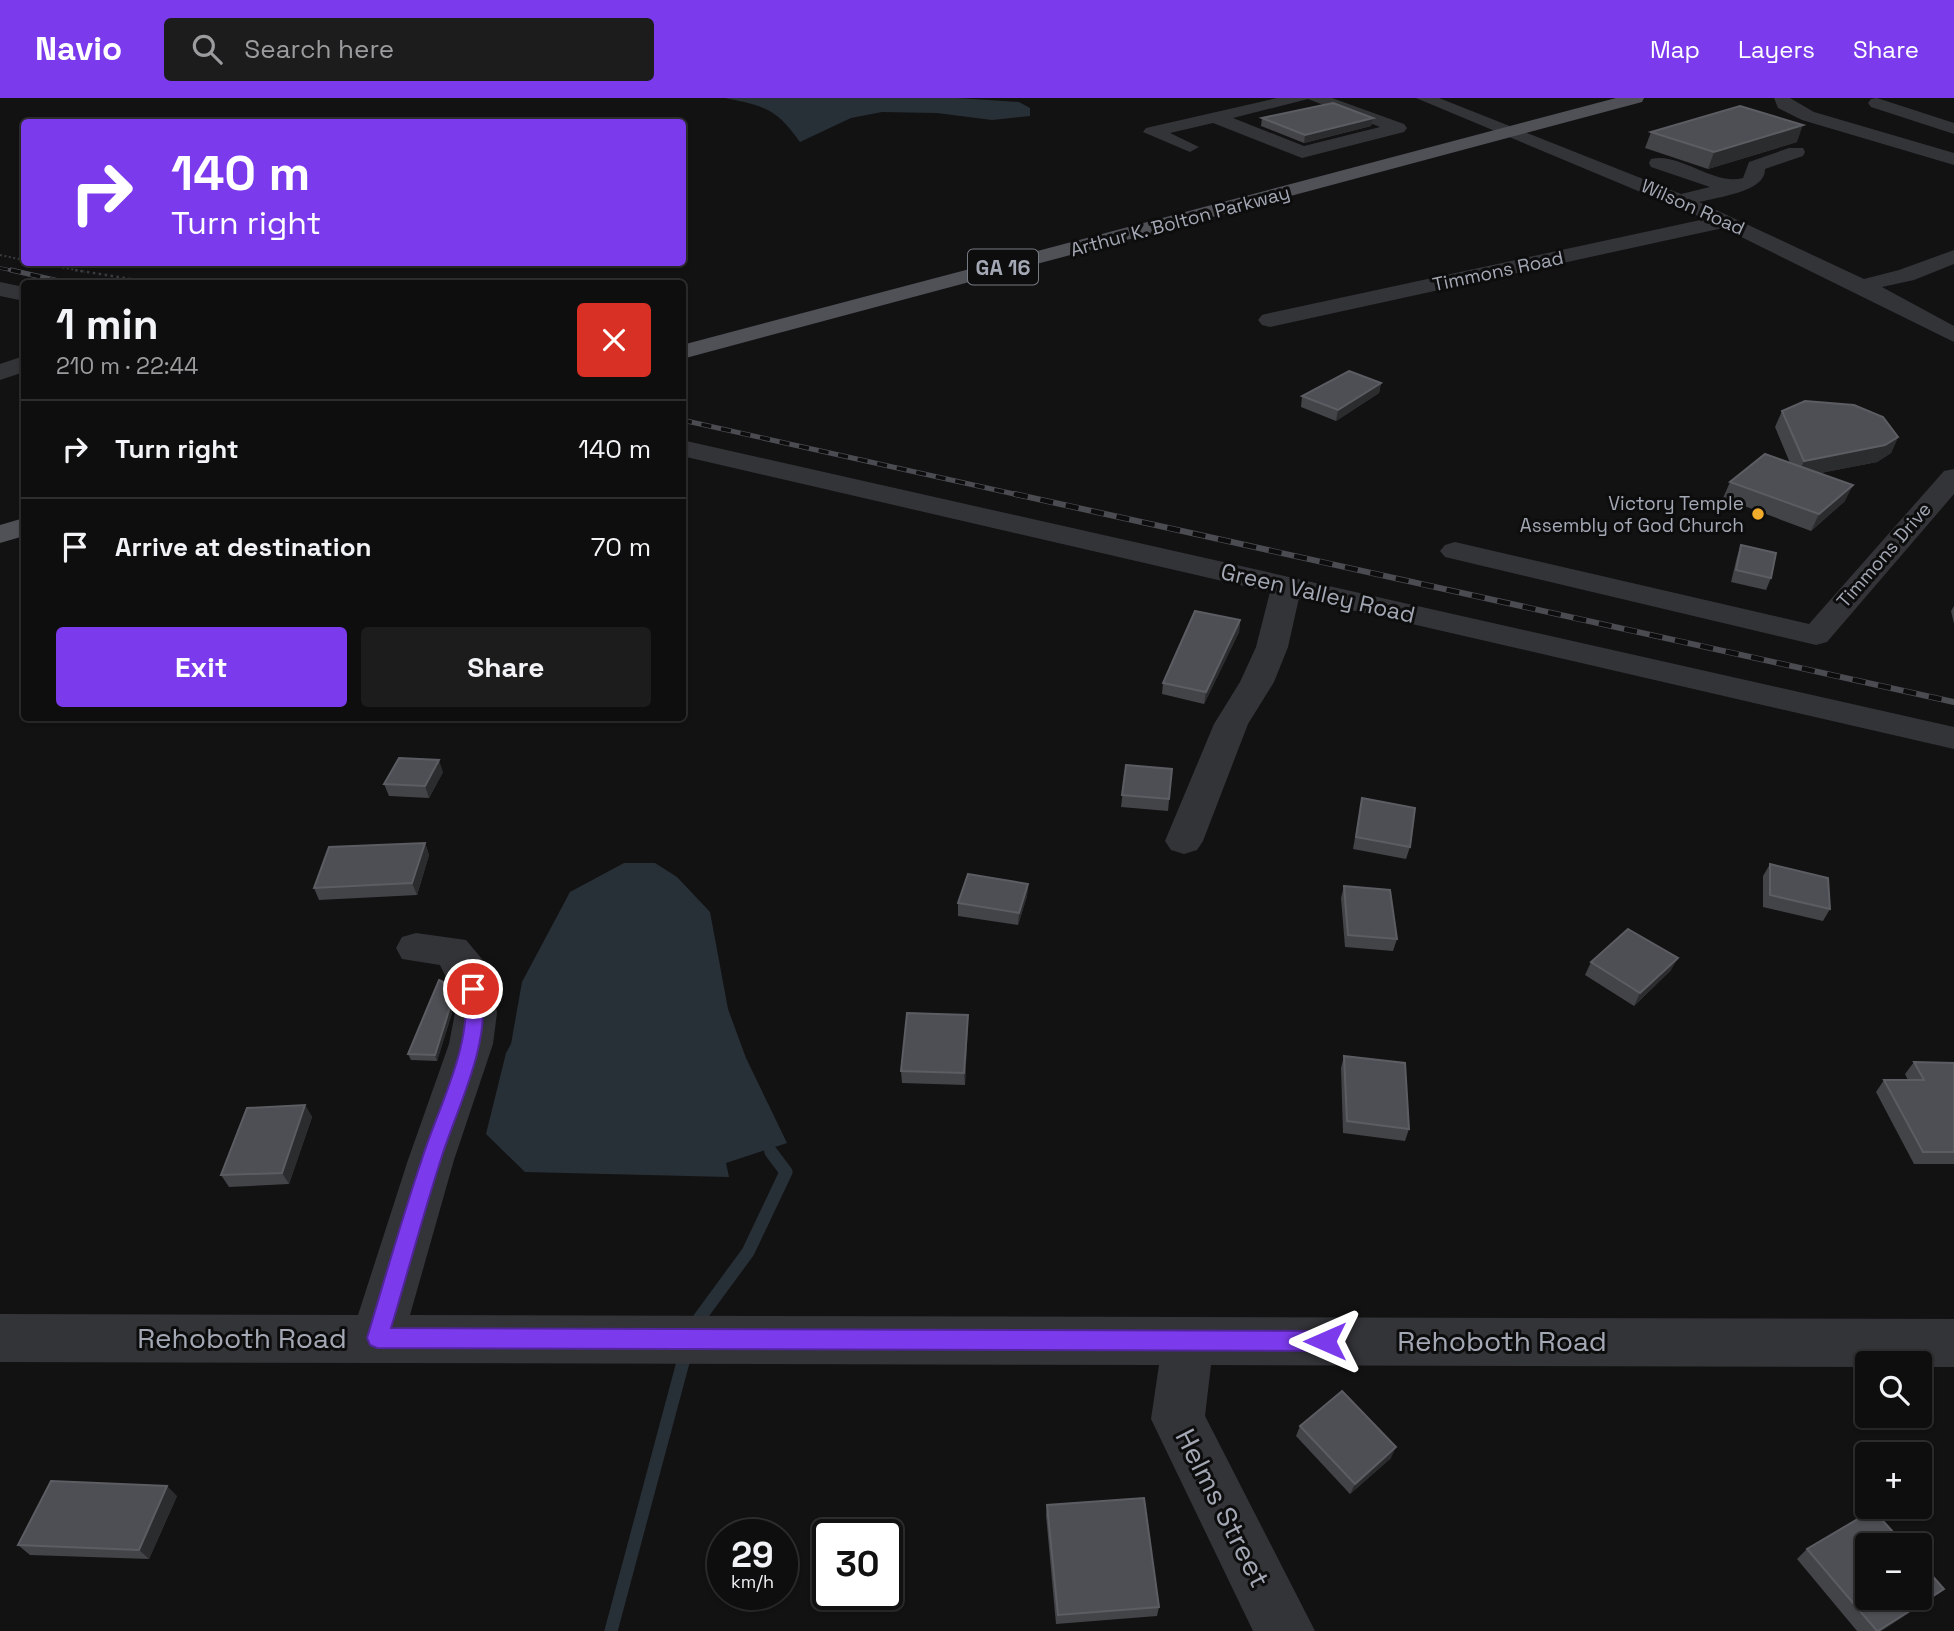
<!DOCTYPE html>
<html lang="en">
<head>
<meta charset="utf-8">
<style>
	body { margin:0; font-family:"Space Grotesk",sans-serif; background:#1c1c1c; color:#f1f3f6; height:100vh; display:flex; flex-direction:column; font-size:26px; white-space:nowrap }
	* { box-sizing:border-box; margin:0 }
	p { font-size:23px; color:#9b9c9e }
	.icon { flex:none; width:38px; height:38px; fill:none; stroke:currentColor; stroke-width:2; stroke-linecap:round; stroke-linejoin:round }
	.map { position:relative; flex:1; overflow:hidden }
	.sheet { position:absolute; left:21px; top:182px; width:665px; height:441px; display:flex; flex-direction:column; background:#0e0e0e; border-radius:7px; box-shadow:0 2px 5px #0004,0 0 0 2px #2e2e2e }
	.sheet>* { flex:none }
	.guide { position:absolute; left:21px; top:21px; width:665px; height:147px; border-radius:7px; box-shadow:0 2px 5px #0004,0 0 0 2px #2e2e2e; background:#7c3aed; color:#fff; overflow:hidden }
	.controls { position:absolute; left:1855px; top:1253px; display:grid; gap:14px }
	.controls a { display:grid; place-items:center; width:77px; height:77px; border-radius:7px; background:#0e0e0e; box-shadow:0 2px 5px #0004,0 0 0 2px #2e2e2e; font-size:35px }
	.speed { position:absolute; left:707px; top:1421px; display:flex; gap:14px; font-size:35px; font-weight:700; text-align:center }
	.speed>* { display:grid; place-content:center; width:91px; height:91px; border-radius:50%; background:#0e0e0e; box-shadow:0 2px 5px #0004,0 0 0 2px #2e2e2e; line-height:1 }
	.speed small { font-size:18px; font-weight:400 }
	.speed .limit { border:4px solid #111; border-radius:10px; background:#fff; color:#111 }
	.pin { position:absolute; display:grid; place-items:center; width:60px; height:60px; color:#fff; margin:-30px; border:4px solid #fff; border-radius:50%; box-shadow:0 2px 7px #0007 }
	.me { position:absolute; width:77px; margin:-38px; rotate:270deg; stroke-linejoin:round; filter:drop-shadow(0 0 5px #0008) }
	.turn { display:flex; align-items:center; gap:24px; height:147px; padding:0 35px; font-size:32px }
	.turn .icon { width:91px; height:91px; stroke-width:2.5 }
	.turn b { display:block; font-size:49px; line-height:60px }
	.round { display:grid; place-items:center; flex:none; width:74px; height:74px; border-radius:7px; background:#1c1c1c }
	.summary { display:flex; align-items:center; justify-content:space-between; height:119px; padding:0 35px }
	h1 { font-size:42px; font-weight:800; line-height:52px }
	.action { display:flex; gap:14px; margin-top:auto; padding:14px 35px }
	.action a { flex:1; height:80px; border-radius:7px; background:#7c3aed; color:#fff; font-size:28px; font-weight:800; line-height:80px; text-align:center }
	.action a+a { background:#1c1c1c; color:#f1f3f6 }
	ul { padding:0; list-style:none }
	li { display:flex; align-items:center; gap:21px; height:98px; padding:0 35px; border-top:2px solid #2e2e2e }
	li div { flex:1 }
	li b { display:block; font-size:26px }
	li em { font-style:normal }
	header { display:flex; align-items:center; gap:42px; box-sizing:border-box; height:98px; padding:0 35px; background:#7c3aed; color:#fff }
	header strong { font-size:33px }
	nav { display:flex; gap:38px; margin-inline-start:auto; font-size:24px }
	.search { width:490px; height:63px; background:#1c1c1c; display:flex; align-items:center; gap:18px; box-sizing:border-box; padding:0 24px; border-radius:7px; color:#9b9c9e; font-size:26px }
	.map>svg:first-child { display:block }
	.water { fill:#283037 }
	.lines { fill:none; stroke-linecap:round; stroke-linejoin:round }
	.stream-far1 { stroke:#283037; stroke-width:10 }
	.stream { stroke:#283037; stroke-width:13 }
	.path-far1 { stroke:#393b3f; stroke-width:2; stroke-dasharray:2 2.5; stroke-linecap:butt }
	.path { stroke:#393b3f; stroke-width:2.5; stroke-dasharray:2.5 3.5; stroke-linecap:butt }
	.minor { fill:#333438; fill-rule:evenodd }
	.major { fill:#4f5157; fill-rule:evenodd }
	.rail-far2-casing { stroke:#4a4c51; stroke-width:3.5 }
	.rail-far1-casing { stroke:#4a4c51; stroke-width:5 }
	.rail-casing { stroke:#4a4c51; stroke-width:6 }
	.rail-far2 { stroke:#0d0d0e; stroke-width:2.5; stroke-dasharray:8; stroke-linecap:butt }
	.rail-far1 { stroke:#0d0d0e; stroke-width:3.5; stroke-dasharray:10; stroke-linecap:butt }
	.rail { stroke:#0d0d0e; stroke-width:4.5; stroke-dasharray:13; stroke-linecap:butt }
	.wall { fill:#434448 }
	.shaded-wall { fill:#2b2c2e }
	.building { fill:#4e4f54; stroke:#5b5d63; stroke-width:2 }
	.route { fill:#7c3aed; stroke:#51269a; stroke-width:2 }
	.poi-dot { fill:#f2ac2b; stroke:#0d0d0e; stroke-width:2.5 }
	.labels { text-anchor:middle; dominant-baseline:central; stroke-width:6; stroke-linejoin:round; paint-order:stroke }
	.far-street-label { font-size:19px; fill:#a3a8b4; stroke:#0d0d0e }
	.far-poi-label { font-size:19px; fill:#a3a8b4; stroke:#0d0d0e; text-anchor:end }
	.shield { fill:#0d0d0e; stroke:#767a82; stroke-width:2 }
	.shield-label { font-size:21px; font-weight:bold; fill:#a3a8b4 }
	.street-label { font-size:23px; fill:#a3a8b4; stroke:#0d0d0e }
	.near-street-label { font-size:28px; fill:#a3a8b4; stroke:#0d0d0e }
</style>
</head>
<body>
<header>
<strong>Navio</strong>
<div class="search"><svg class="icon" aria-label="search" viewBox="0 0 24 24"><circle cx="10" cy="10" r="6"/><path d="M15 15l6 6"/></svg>Search here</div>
<nav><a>Map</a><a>Layers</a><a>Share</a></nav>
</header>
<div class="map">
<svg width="1954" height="1533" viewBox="0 0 1954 1533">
	<rect width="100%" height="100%" fill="#121213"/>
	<g class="water">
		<path d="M 725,0 L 957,0 L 1019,4 L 1030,10 L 1030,18 L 992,22 L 937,15 L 882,14 L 851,20 L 800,44 C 777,11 765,8 725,0 Z"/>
		<path d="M 624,765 L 655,765 L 677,779 L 710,814 L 728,911 L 746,960 L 787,1045 L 726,1065 L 729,1079 L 525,1074 L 486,1036 L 506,955 L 511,946 L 522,884 L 570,794 Z"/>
	</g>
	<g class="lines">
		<path class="stream-far1" d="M 769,1052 L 772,1056"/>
		<g class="stream">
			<path d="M 693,1229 L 748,1154 L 786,1074 L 771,1054"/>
			<path d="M 611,1533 L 686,1253"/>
		</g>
		<g class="path-far1">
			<path d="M 0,157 L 24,162"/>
			<path d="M 36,164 L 85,174"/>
		</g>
		<path class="path" d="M 75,172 L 143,183 L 202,186"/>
		<g class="minor">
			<path d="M 1277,0 L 1332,0 L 1404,26 L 1407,30 L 1404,34 L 1302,60 L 1213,25 L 1170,35 L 1199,49 L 1190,54 L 1143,34 L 1146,30 ZM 1308,1 L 1380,29 L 1304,48 L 1233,20 Z"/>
			<path d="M 1416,0 L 1439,0 L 1681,96 L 1710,89 L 1651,69 L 1649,65 L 1651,61 C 1680,54 1713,88 1743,80 L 1749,64 L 1789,50 L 1803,50 L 1805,54 L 1803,58 L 1765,71 C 1766,94 1717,99 1699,104 L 1864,181 L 1899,172 L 1954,152 L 1954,166 L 1914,182 L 1882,189 L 1954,228 L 1954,244 L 1723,130 L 1270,229 L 1262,227 L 1258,222 L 1262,217 L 1270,215 L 1705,121 Z"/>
			<path d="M 1774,0 L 1790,0 L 1814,14 L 1954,55 L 1954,67 L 1802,22 L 1778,10 Z"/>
			<path d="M 1877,0 L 1954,25 L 1954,36 L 1871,9 L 1868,5 L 1871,1 Z"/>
			<path d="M 0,184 L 24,189 L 24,203 L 0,198 Z"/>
			<path d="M 24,258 L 24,274 L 0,282 L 0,266 Z"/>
			<path d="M 682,342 L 1954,629 L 1954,651 L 1299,500 L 1288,549 L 1274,584 L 1248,626 L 1203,743 L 1197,752 L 1184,756 L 1171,752 L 1165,743 L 1214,626 L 1240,584 L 1256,549 L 1270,494 L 682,358 Z"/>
			<path d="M 1954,371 L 1954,396 L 1827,544 L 1816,547 L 1445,459 L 1440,453 L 1445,447 L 1455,444 L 1809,526 L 1944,373 Z"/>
			<path d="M 416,835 L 466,842 L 482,861 L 494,891 L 497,915 L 493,946 L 454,1062 L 410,1217 L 1954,1221 L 1954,1269 L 1920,1269 L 1920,1265 L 1867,1265 L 1867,1269 L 1211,1267 L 1205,1318 L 1315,1533 L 1253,1533 L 1151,1321 L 1159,1267 L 0,1264 L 0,1216 L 358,1217 L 408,1062 L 449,946 L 455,915 L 452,891 L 440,867 L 402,861 L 396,850 L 402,839 Z"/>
		</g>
		<g class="major">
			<path d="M 1616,0 L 1644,0 L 1642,4 L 682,261 L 682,247 Z"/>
			<path d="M 24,420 L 24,438 L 0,445 L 0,427 Z"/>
		</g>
		<defs>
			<path id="rail-far2" d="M 0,170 L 19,174"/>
			<g id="rail-far1">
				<path d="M 11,172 L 72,186"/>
				<path d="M 682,322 L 1023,398"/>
			</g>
			<path id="rail" d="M 1015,396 L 1954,604"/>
		</defs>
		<use href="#rail-far2" class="rail-far2-casing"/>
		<use href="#rail-far1" class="rail-far1-casing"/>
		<use href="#rail" class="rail-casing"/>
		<use href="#rail-far2" class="rail-far2"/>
		<use href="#rail-far1" class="rail-far1"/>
		<use href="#rail" class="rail"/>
	</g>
	<g class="wall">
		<path d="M 1262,20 L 1373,20 L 1371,28 L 1304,45 L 1261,28 Z"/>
		<path d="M 1651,34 L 1797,44 L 1708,71 L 1645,50 Z"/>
		<path d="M 1381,285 L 1379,295 L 1336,323 L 1301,309 L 1302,298 Z"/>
		<path d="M 1782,313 L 1898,339 L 1891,355 L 1877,364 L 1820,375 L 1845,403 L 1811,433 L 1723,400 L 1730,384 L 1790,365 L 1775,329 Z"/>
		<path d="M 1741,447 L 1771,480 L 1766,492 L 1731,484 L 1737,459 Z"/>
		<path d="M 1954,508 L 1954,526 L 1951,513 Z"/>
		<path d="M 1240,522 L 1239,534 L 1204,606 L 1162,596 L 1163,585 Z"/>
		<path d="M 1126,667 L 1172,671 L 1168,713 L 1121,709 Z"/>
		<path d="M 443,674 L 429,700 L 389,698 L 384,686 Z"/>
		<path d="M 1362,700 L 1410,749 L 1406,761 L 1353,751 Z"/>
		<path d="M 425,745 L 429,757 L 417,797 L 319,802 L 314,790 Z"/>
		<path d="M 1770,766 L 1830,811 L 1823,823 L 1763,809 L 1763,778 Z"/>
		<path d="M 1028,786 L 1027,798 L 1018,827 L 958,818 L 958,805 Z"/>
		<path d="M 1344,788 L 1397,841 L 1393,853 L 1345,849 L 1341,800 Z"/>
		<path d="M 1591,864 L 1671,872 L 1634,908 L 1585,877 Z"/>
		<path d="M 449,892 L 452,915 L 437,963 L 411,962 L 408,956 Z"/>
		<path d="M 968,917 L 965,987 L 902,985 L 901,973 Z"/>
		<path d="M 1344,958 L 1409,1031 L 1405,1043 L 1343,1035 L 1341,970 Z"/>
		<path d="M 1914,964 L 1954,965 L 1954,1066 L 1914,1066 L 1876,994 L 1884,982 L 1908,982 L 1905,976 Z"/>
		<path d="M 305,1007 L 312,1019 L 289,1086 L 229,1089 L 221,1077 Z"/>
		<path d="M 1300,1328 L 1391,1360 L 1350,1396 L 1296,1338 Z"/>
		<path d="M 177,1398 L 149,1461 L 30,1457 L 18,1447 Z"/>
		<path d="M 1047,1407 L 1159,1509 L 1157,1518 L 1056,1526 L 1046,1417 Z"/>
		<path d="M 1807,1451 L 1932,1500 L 1881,1533 L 1857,1533 L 1797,1461 Z"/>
	</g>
	<g class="shaded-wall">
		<path d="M 1373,20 L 1371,28 L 1304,45 L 1305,37 Z"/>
		<path d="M 1803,27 L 1797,44 L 1708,71 L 1714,54 Z"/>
		<path d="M 1381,285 L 1379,295 L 1336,323 L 1338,312 Z"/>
		<path d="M 1898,339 L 1891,355 L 1877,364 L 1796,380 L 1804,363 Z"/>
		<path d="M 1853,387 L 1845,403 L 1811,433 L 1819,416 Z"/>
		<path d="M 1240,522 L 1239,534 L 1204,606 L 1206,594 Z"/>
		<path d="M 439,662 L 443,674 L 429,700 L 425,688 Z"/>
		<path d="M 425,745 L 429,757 L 417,797 L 412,785 Z"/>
		<path d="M 1028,786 L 1027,798 L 1018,827 L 1019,815 Z"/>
		<path d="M 1678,860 L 1671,872 L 1634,908 L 1640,895 Z"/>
		<path d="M 447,886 L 449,892 L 452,915 L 437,963 L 435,957 Z"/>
		<path d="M 968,917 L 968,929 L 965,987 L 964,975 Z"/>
		<path d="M 305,1007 L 312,1019 L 289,1086 L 282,1075 Z"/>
		<path d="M 1396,1349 L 1391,1360 L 1350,1396 L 1355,1386 Z"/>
		<path d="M 167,1388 L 177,1398 L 149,1461 L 139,1452 Z"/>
		<path d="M 1944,1491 L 1932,1500 L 1881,1533 L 1878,1533 Z"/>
	</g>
	<g class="building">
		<path d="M 1333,5 L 1373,20 L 1305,37 L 1262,20 Z"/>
		<path d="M 1740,8 L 1803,27 L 1714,54 L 1651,34 Z"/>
		<path d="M 1349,273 L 1381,285 L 1338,312 L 1302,298 Z"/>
		<path d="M 1805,303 L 1854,307 L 1883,319 L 1898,339 L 1885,347 L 1804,363 L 1782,313 Z"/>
		<path d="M 1765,356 L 1853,387 L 1819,416 L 1730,384 Z"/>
		<path d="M 1741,447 L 1776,455 L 1771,480 L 1736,472 Z"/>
		<path d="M 1195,513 L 1240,522 L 1206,594 L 1163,585 Z"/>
		<path d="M 399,660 L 439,662 L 425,688 L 384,686 Z"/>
		<path d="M 1126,667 L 1172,671 L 1169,701 L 1122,697 Z"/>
		<path d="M 1362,700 L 1415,710 L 1410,749 L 1356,739 Z"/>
		<path d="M 425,745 L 412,785 L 314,790 L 329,749 Z"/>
		<path d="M 1770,766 L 1828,780 L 1830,811 L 1770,797 Z"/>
		<path d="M 968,776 L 1028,786 L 1019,815 L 958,805 Z"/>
		<path d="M 1344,788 L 1390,792 L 1397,841 L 1348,837 Z"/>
		<path d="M 1628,831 L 1678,860 L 1640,895 L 1591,864 Z"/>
		<path d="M 439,882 L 447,886 L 450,909 L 435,957 L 408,956 Z"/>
		<path d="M 907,915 L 968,917 L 964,975 L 901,973 Z"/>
		<path d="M 1344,958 L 1405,965 L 1409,1031 L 1347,1023 Z"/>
		<path d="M 1914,964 L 1954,965 L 1954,1054 L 1923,1054 L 1884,982 L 1924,982 Z"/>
		<path d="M 305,1007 L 282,1075 L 221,1077 L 247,1010 Z"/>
		<path d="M 1342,1293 L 1396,1349 L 1355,1386 L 1300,1328 Z"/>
		<path d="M 51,1383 L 167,1388 L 139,1452 L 18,1447 Z"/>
		<path d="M 1144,1400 L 1159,1509 L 1058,1517 L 1047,1407 Z"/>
		<path d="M 1873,1412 L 1905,1447 L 1867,1447 L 1867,1500 L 1920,1500 L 1920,1464 L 1944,1491 L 1878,1533 L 1877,1533 L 1807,1451 Z"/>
	</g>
	<path class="route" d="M 473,885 L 482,891 C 490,949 458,1007 441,1061 C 423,1117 408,1174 391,1230 L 1325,1233 L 1333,1236 L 1336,1243 L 1333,1250 L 1325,1253 L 377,1250 L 370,1247 L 367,1240 C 385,1180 402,1120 422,1061 C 439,1007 472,949 465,891 Z"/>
	<circle class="poi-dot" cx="1758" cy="416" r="7"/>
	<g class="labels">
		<g class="far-street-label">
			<text transform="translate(1693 109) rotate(24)">Wilson Road</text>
			<text transform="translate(1180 123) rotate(-15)">Arthur K. Bolton Parkway</text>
			<text transform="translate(1498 173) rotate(-12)">Timmons Road</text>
			<text transform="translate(1884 457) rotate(-49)">Timmons Drive</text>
		</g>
		<g class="far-poi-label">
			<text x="1744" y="405">Victory Temple<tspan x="1744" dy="22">Assembly of God Church</tspan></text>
		</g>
		<rect class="shield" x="968" y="151.5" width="70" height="35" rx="5"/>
		<g class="shield-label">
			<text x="1003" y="169">GA 16</text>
		</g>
		<g class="street-label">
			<text transform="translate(1318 495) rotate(13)">Green Valley Road</text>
		</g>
		<g class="near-street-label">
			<text x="242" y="1240">Rehoboth Road</text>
			<text x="1502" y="1243">Rehoboth Road</text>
			<text transform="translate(1223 1410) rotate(63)">Helms Street</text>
		</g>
	</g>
</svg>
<div class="controls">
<a><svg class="icon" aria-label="search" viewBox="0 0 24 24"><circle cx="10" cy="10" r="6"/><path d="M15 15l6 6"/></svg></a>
<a>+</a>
<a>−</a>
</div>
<div class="speed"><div>29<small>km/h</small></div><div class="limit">30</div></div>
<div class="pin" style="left:473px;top:891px;background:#d93025"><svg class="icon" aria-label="arrive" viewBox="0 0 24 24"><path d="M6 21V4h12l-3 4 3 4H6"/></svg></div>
<svg class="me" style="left:1325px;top:1243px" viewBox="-20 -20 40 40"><path d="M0-17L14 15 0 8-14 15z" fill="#7c3aed" stroke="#fff" stroke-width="4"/></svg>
<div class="guide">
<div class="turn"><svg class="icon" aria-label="right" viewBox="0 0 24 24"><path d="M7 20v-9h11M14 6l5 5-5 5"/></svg><div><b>140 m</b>Turn right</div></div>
</div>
<section class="sheet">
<div class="summary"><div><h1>1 min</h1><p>210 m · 22:44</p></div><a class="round" style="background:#d93025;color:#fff"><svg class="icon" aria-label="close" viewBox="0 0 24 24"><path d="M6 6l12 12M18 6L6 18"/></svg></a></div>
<ul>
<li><svg class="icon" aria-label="right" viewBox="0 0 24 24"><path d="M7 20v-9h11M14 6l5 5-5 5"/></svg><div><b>Turn right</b></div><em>140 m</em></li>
<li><svg class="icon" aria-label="arrive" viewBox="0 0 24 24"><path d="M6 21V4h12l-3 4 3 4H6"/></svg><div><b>Arrive at destination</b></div><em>70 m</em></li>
</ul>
<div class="action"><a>Exit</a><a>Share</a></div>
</section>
</div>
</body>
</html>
